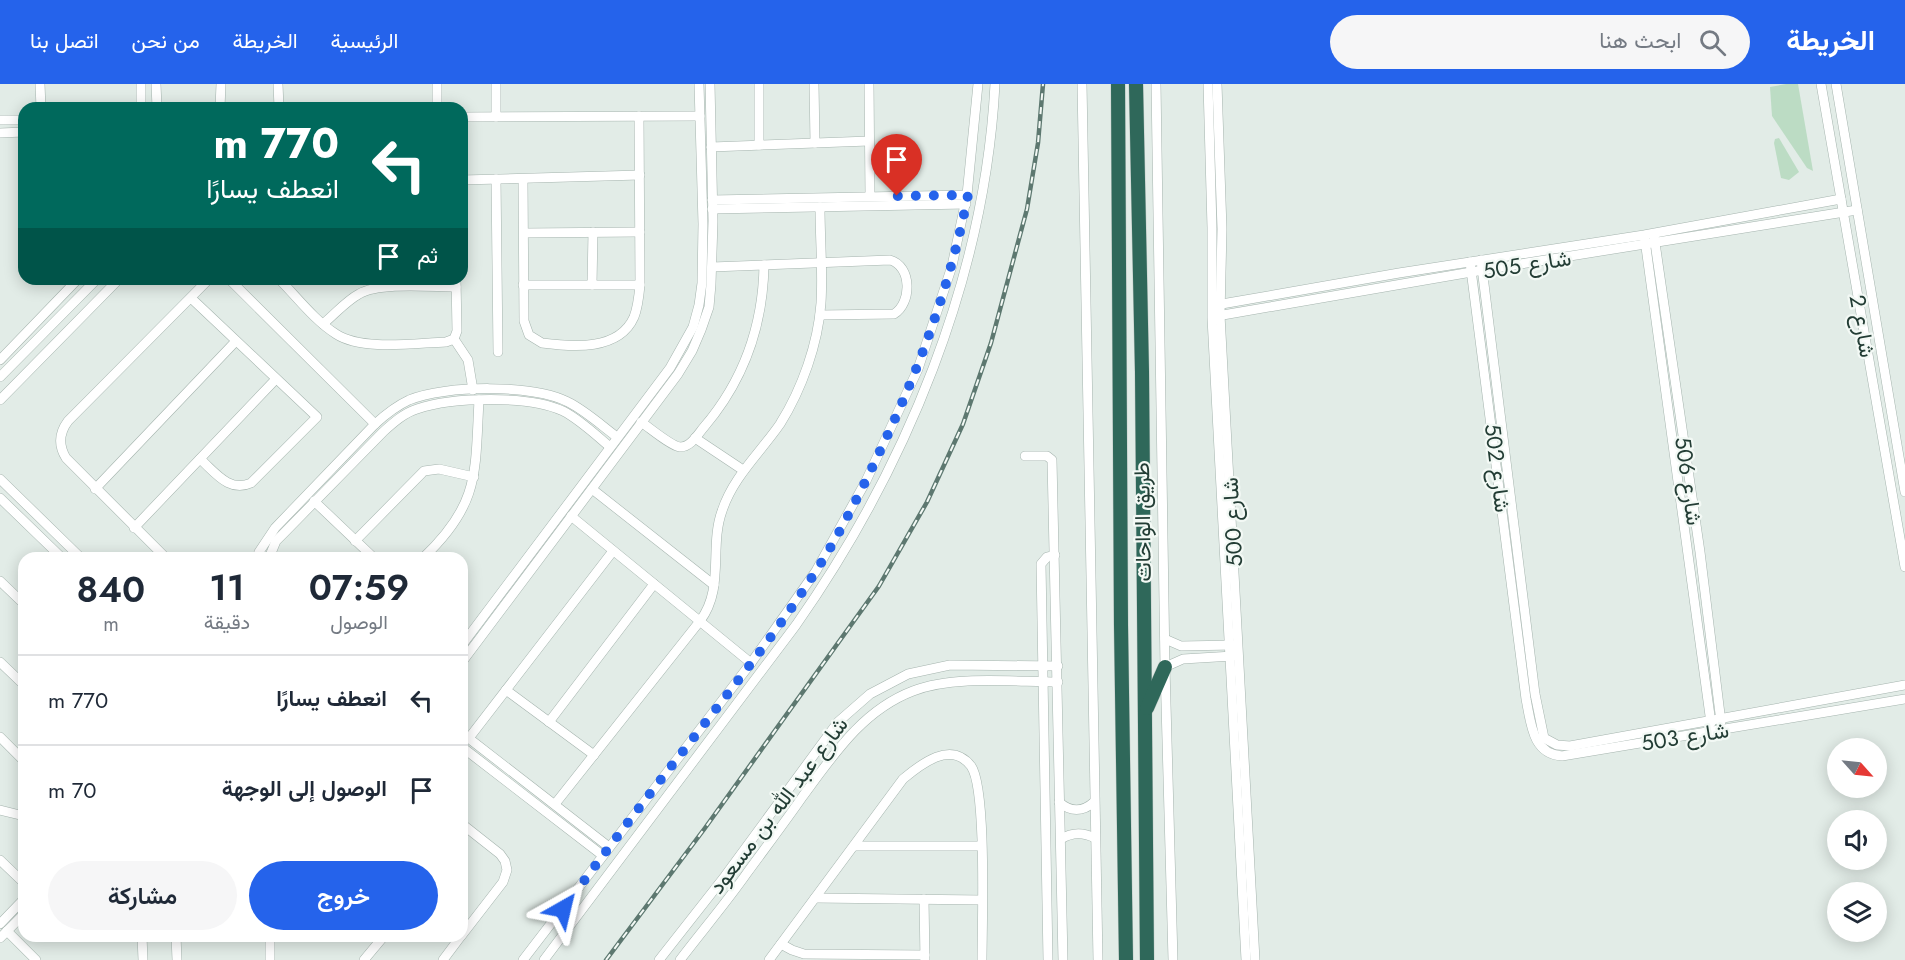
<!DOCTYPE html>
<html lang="ar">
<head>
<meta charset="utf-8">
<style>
	body { margin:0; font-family:Jost,Vazirmatn,sans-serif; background:#f6f6f7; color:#1f2937; direction:rtl; height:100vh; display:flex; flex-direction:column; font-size:22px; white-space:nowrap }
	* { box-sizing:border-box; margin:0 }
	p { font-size:20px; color:#747a83 }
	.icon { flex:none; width:33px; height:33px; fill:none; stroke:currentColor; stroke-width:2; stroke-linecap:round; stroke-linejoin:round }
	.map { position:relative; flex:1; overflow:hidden; direction:ltr }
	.drawer { position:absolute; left:18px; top:468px; width:450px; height:390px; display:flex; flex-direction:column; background:#fff; border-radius:18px; box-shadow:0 3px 15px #0003; direction:rtl }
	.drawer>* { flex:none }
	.top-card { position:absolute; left:18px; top:18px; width:450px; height:183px; border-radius:18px; box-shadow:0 3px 15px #0003; direction:rtl; background:#00695c; color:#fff; overflow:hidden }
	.needle { width:39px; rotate:117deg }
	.fabs { position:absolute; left:1827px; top:654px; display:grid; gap:12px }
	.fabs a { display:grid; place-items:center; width:60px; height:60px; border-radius:50%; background:#fff; box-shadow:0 3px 15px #0003; font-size:30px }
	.pin { position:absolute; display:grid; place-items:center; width:51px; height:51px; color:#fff; margin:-62px -26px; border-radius:50% 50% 50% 0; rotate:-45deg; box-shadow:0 0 6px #0007 }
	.pin .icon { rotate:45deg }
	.me { position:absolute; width:66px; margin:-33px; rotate:37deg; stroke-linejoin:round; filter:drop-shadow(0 0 4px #0008) }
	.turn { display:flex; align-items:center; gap:21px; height:126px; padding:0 30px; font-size:27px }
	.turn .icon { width:78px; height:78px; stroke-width:2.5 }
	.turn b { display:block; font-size:42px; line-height:51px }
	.then { display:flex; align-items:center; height:57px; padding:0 30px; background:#0003; gap:12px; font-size:22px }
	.eta { display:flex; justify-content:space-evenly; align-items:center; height:102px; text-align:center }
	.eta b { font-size:36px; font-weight:600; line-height:42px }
	.action { display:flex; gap:12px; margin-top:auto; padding:12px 30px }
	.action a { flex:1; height:69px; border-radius:36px; background:#2563eb; color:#fff; font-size:24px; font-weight:600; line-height:69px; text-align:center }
	.action a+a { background:#f6f6f7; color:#1f2937 }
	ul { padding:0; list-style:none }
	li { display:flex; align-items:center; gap:18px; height:90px; padding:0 30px; border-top:2px solid #e0e1e3 }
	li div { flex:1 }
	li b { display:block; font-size:22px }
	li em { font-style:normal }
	header { display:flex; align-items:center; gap:36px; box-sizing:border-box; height:84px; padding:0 30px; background:#2563eb; color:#fff }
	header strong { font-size:28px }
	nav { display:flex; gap:33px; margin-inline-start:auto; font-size:21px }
	.search { width:420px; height:54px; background:#f6f6f7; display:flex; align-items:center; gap:15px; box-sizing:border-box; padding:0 21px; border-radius:33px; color:#747a83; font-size:22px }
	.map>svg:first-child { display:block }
	.green { fill:#bcdcc4 }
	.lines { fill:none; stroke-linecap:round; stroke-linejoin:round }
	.minor-casing { stroke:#a5b4ae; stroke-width:10 }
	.highway-casing { stroke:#c1c9c6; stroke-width:15 }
	.minor { stroke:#fff; stroke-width:9 }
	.highway { stroke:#2f685a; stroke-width:14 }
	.rail-casing { stroke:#5d7870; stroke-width:4.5 }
	.rail { stroke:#f3f9f5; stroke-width:2; stroke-dasharray:7; stroke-linecap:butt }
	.route { stroke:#2563eb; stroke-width:10; stroke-dasharray:0 18 }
	.labels { text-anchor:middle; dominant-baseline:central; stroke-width:4.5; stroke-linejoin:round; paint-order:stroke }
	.street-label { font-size:22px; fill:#233d35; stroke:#f3f9f5 }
</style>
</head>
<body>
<header>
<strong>الخريطة</strong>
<div class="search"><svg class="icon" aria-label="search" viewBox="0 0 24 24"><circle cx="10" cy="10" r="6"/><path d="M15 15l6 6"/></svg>ابحث هنا</div>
<nav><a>الرئيسية</a><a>الخريطة</a><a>من نحن</a><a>اتصل بنا</a></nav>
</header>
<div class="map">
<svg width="1905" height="876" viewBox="0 0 1905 876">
	<rect width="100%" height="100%" fill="#e2ece7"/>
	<g class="green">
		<path d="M 1786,0 L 1798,0 L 1813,87 L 1807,84 L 1772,32 L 1770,3 Z"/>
		<path d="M 1779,54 L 1799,88 L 1789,96 L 1781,94 L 1774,59 L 1775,55 Z"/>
	</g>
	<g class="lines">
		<defs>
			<g id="minor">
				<path d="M 40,0 L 41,24"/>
				<path d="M 141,0 L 141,24"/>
				<path d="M 156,0 L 157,24"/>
				<path d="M 278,0 L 279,24"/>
				<path d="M 437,0 L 437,24"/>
				<path d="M 496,0 L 496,33"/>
				<path d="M 814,0 L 815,59"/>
				<path d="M 869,0 L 870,112"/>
				<path d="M 1082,0 L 1098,876"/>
				<path d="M 1156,0 L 1165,583 L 1173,876"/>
				<path d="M 1208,0 L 1212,144 L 1212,234 L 1246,876"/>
				<path d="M 1217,0 L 1222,145 L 1220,231 L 1255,876"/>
				<path d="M 1821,0 L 1905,483"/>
				<path d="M 1836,0 L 1905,408"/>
				<path d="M 220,24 L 221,0"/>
				<path d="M 462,33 L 700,32"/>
				<path d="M 0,36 L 24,36"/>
				<path d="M 0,49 L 24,48"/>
				<path d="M 759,61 L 759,0"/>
				<path d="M 711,63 L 869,57"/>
				<path d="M 496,95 L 498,268"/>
				<path d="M 462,96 L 640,91"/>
				<path d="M 523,96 L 524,237 L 529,251 L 542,259 C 573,263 619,267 634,233 C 638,223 639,212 640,201 L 639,32"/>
				<path d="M 712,116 L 967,111"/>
				<path d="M 712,125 L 966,120"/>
				<path d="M 524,149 L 640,148"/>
				<path d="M 1654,152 L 1700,468 L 1721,638"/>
				<path d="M 1645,156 L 1711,639"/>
				<path d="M 1481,176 L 1535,610 L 1544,654 L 1557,661 L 1570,662 L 1905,601"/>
				<path d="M 1470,178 L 1526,615 C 1531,639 1532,670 1562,672 L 1905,615"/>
				<path d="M 712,183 L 890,176 C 912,182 912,219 894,230 L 820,231"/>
				<path d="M 229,195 L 375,340"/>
				<path d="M 279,195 C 297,213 314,236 336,250 C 362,267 415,259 446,258 L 454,255 L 457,247 L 456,195"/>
				<path d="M 523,201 L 640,201"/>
				<path d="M 592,201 L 593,148"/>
				<path d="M 191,214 L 317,333 L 251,399 C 229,409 215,388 200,375"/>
				<path d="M 1216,221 L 1399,189 L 1644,151 L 1841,115"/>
				<path d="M 1217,232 L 1483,186 L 1857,126"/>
				<path d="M 323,240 C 335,230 346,217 359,210 C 380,198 431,203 456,203"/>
				<path d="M 454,255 L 468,276 L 473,306"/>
				<path d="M 0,276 L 78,195"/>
				<path d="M 0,293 L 97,195"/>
				<path d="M 0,316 L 119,195"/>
				<path d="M 641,338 C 650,344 671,362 680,363 C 691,363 698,350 704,343 C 744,296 763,242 764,181"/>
				<path d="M 695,354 L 743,386"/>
				<path d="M 1025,372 L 1047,372 L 1052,376 L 1063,876"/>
				<path d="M 0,395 L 81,474"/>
				<path d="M 95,405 L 236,257"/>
				<path d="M 592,405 L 714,501"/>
				<path d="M 0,414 L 62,474"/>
				<path d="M 314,417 L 374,474"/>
				<path d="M 571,432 L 751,579"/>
				<path d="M 134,444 L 276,295"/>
				<path d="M 355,457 L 424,387 L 439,385 L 474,393"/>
				<path d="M 166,474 L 66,374 C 58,361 59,349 68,337 L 209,195"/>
				<path d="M 257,474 L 259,468 L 275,444 L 375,340 C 386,330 396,322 409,316 C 445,301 534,300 568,318 C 586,327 602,342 617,353"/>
				<path d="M 269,474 L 276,457 L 284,449 L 383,348 C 393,339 404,329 417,325 C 452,313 529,311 563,327 C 579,335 596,351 610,363"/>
				<path d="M 423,474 C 480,420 475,389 479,316"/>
				<path d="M 0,497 L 24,520"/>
				<path d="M 1165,555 L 1181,562 L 1234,561"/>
				<path d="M 462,561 L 670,284 L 693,243 L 699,221 L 702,199 L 703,140 L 699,0"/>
				<path d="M 0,578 L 24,601"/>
				<path d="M 462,578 L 678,290 L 692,267 L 701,246 L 709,223 L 711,200 L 713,137 L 710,0"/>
				<path d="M 1165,583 L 1183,575 L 1233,572"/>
				<path d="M 506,606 L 594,671"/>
				<path d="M 549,638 L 654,500"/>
				<path d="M 462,649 L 609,763"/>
				<path d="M 0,653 L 24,677"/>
				<path d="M 469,654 L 613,467"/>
				<path d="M 462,663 L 602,771"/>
				<path d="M 1059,718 C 1070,728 1083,728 1094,718"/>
				<path d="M 555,720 L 700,537 C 725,504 709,463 722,427 C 733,393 760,369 780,340 C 802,305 818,260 821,219 C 823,188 820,155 820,123"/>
				<path d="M 0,726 L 24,732"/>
				<path d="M 462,740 L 500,770 L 505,777 L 507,786 L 503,798 L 462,851"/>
				<path d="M 1061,755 C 1072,748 1083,748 1095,754"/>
				<path d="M 855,762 L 981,762"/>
				<path d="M 0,776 L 24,799"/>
				<path d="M 815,814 L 982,816"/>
				<path d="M 924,815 L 925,876"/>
				<path d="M 0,840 L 24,815"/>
				<path d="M 7,847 L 36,876"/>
				<path d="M 142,852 L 143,876"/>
				<path d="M 176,852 L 177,876"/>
				<path d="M 270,852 L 270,876"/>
				<path d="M 176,853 L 198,852"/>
				<path d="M 0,854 L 24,830"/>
				<path d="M 781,860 L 792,866 L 804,870 L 925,871"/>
				<path d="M 364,876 L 384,852"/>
				<path d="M 443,876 L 461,852"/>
				<path d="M 523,876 L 751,579 L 816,487 L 866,397 L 918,285 L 952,182 L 967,111 L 978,0"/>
				<path d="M 544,876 L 796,541 C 906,384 985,194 995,0"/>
				<path d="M 659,876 L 725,792 L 838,638 L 870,610 L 908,590 L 950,581 L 1058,582"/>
				<path d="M 680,876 C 702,847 726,819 747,789 C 766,763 785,738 803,712 C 834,670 863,626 913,607 C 954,591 1015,598 1058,598"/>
				<path d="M 769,876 L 903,695 C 921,680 951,656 971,682 C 987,704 982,842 982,876"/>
				<path d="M 1048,876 L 1041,480 L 1047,473 L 1055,471"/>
			</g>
			<g id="highway">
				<path d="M 1118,0 L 1121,541 L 1126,876"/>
				<path d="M 1136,0 L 1142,288 L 1147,876"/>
				<path d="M 1147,624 L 1165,583"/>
			</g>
		</defs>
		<use href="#minor" class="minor-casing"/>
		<use href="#highway" class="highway-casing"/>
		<use href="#minor" class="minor"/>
		<use href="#highway" class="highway"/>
		<defs>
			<path id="rail" d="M 606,876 L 705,744 L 879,502 L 927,418 L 963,340 L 991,259 L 1027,125 L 1038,59 L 1043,0"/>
		</defs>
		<use href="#rail" class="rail-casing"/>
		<use href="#rail" class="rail"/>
	</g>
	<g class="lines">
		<path class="route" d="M 563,825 C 606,767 650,709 695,652 C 737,598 779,545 816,487 C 841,448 862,405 882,363 C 921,280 950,202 968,111 L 897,112"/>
	</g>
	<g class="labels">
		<g class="street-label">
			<text transform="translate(1527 180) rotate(-9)">شارع 505</text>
			<text transform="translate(1863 242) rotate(80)">شارع 2</text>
			<text transform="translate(1498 384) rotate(83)">شارع 502</text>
			<text transform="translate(1689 397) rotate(82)">شارع 506</text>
			<text transform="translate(1142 438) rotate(-91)">طريق الواحات</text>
			<text transform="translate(1232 438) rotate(-93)">شارع 500</text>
			<text transform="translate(1685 652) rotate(-9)">شارع 503</text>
			<text transform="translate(778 721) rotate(-53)">شارع عبد الله بن مسعود</text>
		</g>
	</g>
</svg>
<div class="fabs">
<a><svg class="needle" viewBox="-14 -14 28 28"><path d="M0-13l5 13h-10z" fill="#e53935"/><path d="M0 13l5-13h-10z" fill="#747a83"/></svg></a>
<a><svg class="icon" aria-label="sound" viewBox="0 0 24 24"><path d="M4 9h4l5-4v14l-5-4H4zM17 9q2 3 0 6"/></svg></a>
<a><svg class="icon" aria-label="layers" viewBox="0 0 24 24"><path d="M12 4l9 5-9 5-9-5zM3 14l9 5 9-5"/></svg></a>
</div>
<div class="pin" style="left:897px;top:112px;background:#d93025"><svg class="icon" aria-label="arrive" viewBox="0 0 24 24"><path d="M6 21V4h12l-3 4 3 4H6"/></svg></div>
<svg class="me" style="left:563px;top:825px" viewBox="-20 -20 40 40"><path d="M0-17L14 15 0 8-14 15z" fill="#2563eb" stroke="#fff" stroke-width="4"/></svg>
<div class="top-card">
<div class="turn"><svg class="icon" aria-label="left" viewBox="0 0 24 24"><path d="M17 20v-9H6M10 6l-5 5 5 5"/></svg><div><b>770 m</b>انعطف يسارًا</div></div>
<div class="then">ثم<svg class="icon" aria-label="arrive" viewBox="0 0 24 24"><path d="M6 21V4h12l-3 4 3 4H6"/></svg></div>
</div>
<section class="drawer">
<div class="eta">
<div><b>07:59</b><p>الوصول</p></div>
<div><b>11</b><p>دقيقة</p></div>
<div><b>840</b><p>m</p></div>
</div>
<ul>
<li><svg class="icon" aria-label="left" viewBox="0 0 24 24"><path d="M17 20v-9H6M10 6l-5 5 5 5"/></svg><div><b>انعطف يسارًا</b></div><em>770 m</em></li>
<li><svg class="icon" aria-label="arrive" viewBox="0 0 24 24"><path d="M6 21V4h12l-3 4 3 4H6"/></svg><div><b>الوصول إلى الوجهة</b></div><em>70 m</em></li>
</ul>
<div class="action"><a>خروج</a><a>مشاركة</a></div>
</section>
</div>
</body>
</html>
